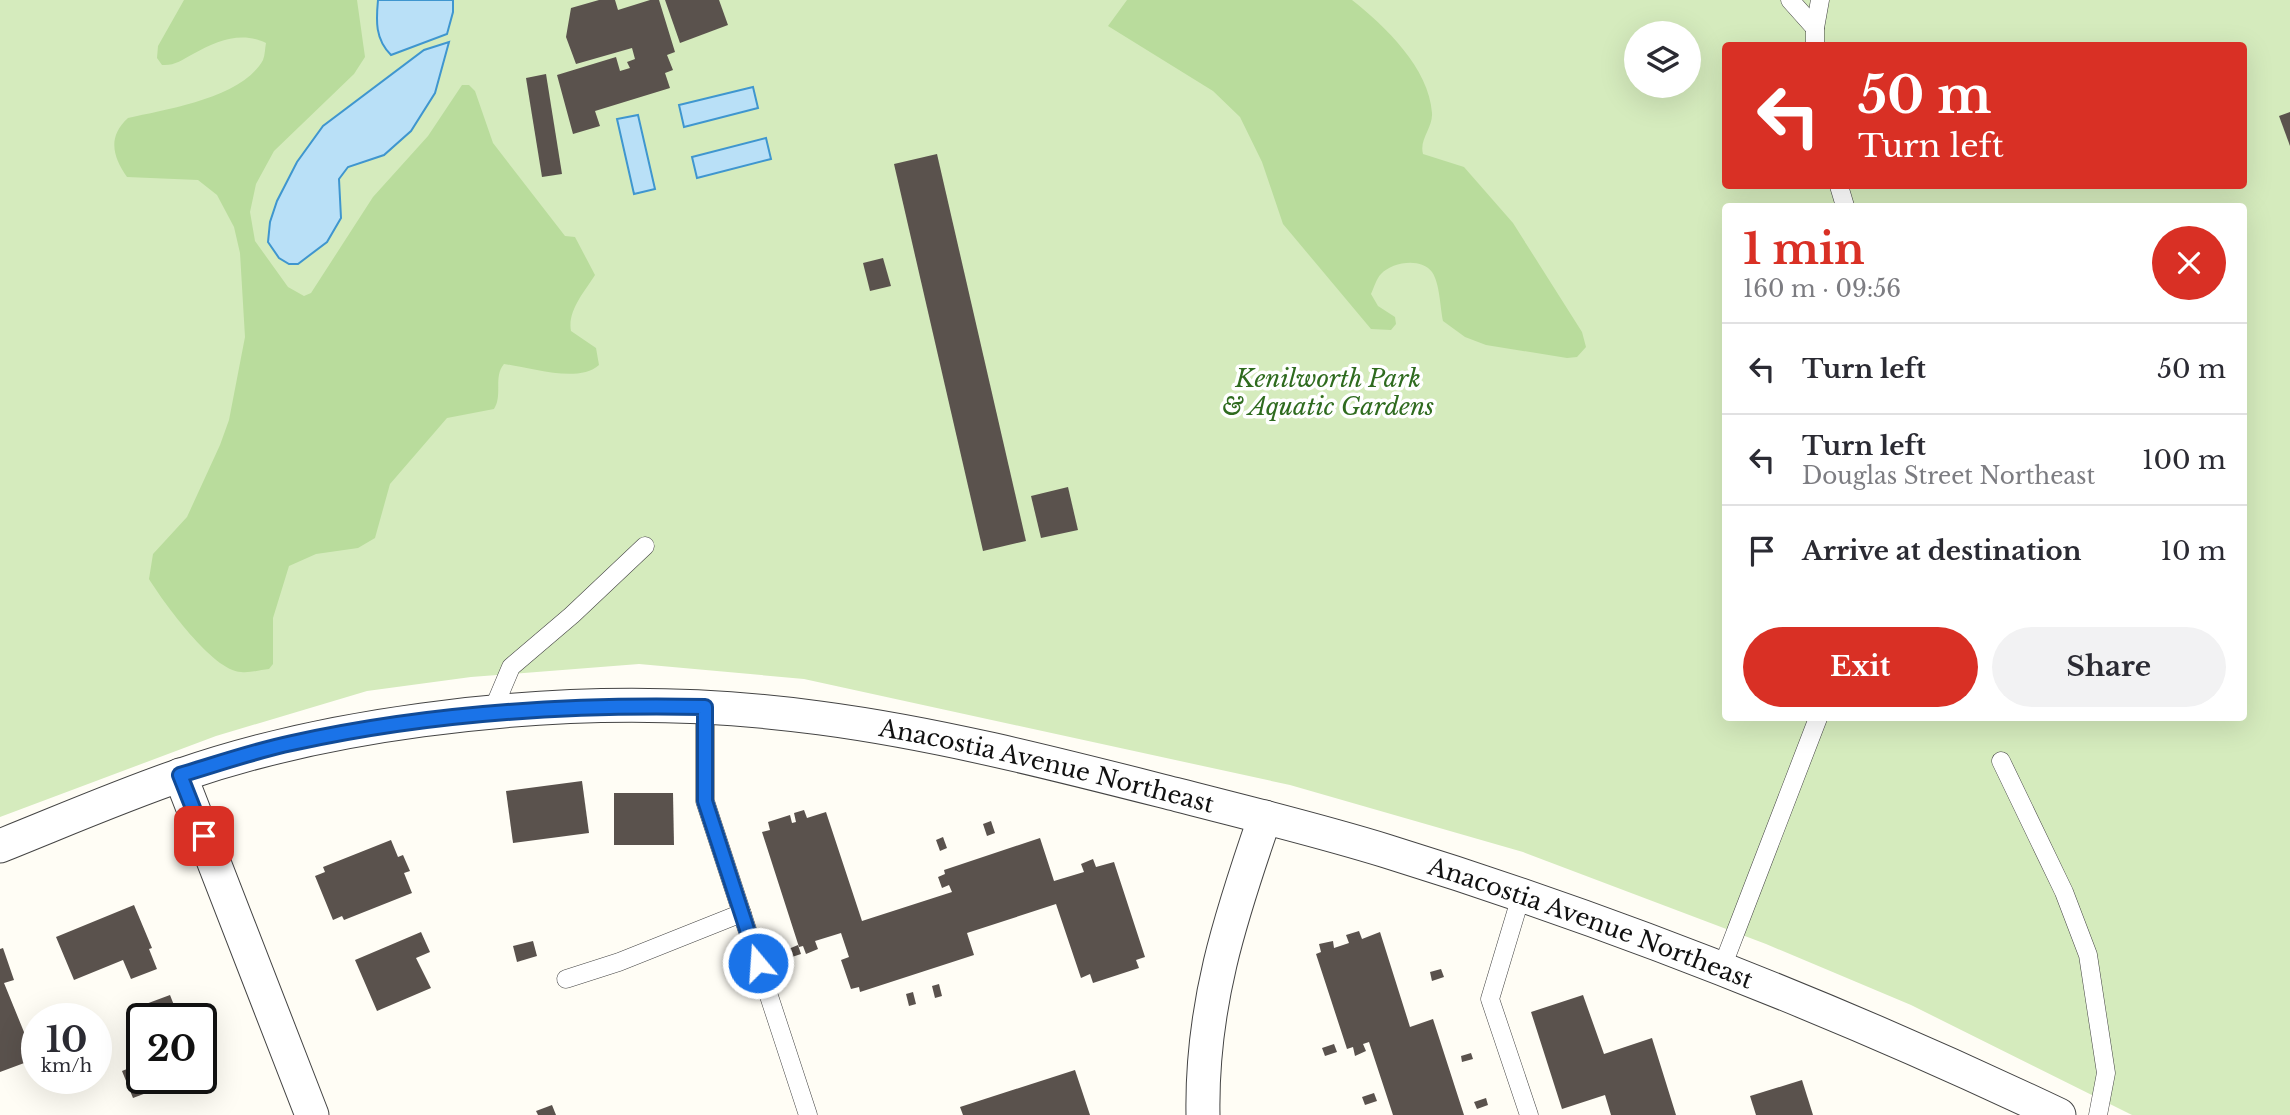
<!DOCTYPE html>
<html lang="en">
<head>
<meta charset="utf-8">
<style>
	body { margin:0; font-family:"Libre Baskerville",serif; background:#f2f2f3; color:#2b2b33; height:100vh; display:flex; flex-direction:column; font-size:26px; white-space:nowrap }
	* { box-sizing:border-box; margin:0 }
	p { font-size:23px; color:#7c7c81 }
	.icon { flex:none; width:38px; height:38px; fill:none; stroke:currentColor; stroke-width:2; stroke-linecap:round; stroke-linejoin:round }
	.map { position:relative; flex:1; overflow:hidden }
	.panel { position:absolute; left:1722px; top:203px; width:525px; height:518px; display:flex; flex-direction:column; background:#fff; border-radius:7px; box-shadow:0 7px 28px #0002 }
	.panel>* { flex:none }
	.top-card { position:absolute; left:1722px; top:42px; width:525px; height:147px; border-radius:7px; box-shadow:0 7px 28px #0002; background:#d93025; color:#fff; overflow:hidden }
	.controls { position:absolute; left:1624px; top:21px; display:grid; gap:14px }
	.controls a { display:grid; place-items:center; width:77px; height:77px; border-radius:50%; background:#fff; box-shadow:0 7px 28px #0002; font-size:35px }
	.speed { position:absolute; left:21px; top:1003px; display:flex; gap:14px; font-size:35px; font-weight:700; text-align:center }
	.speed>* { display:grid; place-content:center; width:91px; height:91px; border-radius:50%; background:#fff; box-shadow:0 7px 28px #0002; line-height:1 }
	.speed small { font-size:18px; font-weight:400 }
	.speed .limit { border:4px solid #111; border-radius:10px; background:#fff; color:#111 }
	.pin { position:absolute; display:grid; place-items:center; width:60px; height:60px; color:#fff; margin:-30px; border-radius:14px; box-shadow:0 4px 10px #0006 }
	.me { position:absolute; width:77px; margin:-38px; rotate:342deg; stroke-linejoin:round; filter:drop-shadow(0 0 5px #0008) }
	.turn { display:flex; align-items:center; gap:24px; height:147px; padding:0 21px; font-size:32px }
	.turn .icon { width:91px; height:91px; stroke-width:2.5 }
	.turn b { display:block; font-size:49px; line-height:60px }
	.round { display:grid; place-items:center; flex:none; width:74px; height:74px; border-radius:37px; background:#f2f2f3 }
	.summary { display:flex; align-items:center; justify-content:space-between; height:119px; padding:0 21px }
	h1 { font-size:42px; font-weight:800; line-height:52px; color:#d93025 }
	.action { display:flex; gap:14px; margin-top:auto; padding:14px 21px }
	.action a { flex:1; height:80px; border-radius:42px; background:#d93025; color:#fff; font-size:28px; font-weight:800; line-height:80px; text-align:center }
	.action a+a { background:#f2f2f3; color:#2b2b33 }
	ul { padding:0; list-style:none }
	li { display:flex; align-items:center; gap:21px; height:91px; padding:0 21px; border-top:2px solid #e1e1e2 }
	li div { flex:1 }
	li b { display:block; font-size:26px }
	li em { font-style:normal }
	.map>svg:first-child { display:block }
	.green { fill:#d5ebbd; fill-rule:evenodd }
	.forest { fill:#b9dc9c }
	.water { fill:#b9e0f7; stroke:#3f96cf; stroke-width:2 }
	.building { fill:#5a524d }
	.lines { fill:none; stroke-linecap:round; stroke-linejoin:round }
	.service-casing { stroke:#444; stroke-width:19 }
	.minor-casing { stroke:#444; stroke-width:35 }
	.service { stroke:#fff; stroke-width:18 }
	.minor { stroke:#fff; stroke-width:33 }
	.route-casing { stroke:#114b97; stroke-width:18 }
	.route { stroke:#1a73e8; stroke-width:12 }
	.labels { text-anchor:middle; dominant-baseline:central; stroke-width:7; stroke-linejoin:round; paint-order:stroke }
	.park-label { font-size:24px; font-style:italic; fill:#2f6b1f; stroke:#fff }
	.street-label { font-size:24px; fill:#111; stroke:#fff }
</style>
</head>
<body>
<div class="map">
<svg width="2290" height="1115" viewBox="0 0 2290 1115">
	<rect width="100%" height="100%" fill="#fffdf5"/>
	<path class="green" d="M 0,0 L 2290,0 L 2290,1115 L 2132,1115 L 1911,1005 L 1766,944 L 1523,852 L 1290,785 L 804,679 L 639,664 L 471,677 L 367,691 L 216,736 L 0,817 ZM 1636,33 L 1689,33 L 1689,86 L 1636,86 ZM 1726,46 L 2244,46 L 2244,186 L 1726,186 ZM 1726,206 L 2244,206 L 2244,718 L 1726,718 Z"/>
	<g class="forest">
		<path d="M 184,0 L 357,0 L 365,57 L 354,74 L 274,151 L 256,184 L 250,212 L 255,241 L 288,287 L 304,296 L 311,293 L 373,197 L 428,136 L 462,85 L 469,85 L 475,91 L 493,143 L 565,236 L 575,237 L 595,275 C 585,291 567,311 571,331 L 596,348 L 599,365 C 578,384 529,367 504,364 C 493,377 503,395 494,409 L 447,418 L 390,484 L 375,538 L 358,548 L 316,554 L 289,566 L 273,618 L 273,664 L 269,669 C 260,670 250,673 241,672 C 213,671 164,603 149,579 L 153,554 L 187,517 L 220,445 L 229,420 L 245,337 L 240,253 L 234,227 L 217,195 L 198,180 L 127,177 C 113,157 107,137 128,118 C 167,109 242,98 263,60 C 265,55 265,48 266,43 C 241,31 217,41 193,54 C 182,60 174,66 162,65 L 157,58 L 158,46 Z"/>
		<path d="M 1127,0 L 1352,0 C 1385,26 1429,68 1432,113 C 1433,128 1419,139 1423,154 L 1464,167 L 1513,223 L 1582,332 L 1586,347 L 1577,357 L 1567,358 L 1486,345 L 1465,337 L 1443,321 C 1440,307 1440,284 1432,272 C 1421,257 1392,262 1381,274 C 1376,279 1374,288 1371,294 L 1378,306 L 1395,317 L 1396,324 L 1391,330 L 1371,329 L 1283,224 L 1262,162 L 1240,117 L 1213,91 L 1108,26 Z"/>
	</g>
	<g class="water">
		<path d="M 378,0 L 453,0 L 453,12 L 447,34 L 391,55 C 375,39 376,21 378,0 Z"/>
		<path d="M 449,42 L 435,93 L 411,131 L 384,155 L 348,167 L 339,179 L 341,218 L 327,242 L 298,264 L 289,264 L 279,258 L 268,242 L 270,222 L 277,201 L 297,162 L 323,126 L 424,50 Z"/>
		<path d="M 753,87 L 758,108 L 684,127 L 679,105 Z"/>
		<path d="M 638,115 L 655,189 L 634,194 L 617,119 Z"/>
		<path d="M 766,138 L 771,159 L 697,178 L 692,157 Z"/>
	</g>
	<g class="building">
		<path d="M 599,0 L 615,0 L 618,10 L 650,0 L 659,0 L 675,52 L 667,55 L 673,70 L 665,73 L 670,88 L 595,111 L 600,126 L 573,134 L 557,75 L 616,57 L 620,71 L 630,68 L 627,62 L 635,59 L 632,48 L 576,64 L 566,37 L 571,8 Z"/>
		<path d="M 665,0 L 719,0 L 728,25 L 680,43 Z"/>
		<path d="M 546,74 L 562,174 L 542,177 L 526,78 Z"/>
		<path d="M 2290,112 L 2290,146 L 2279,116 Z"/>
		<path d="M 937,154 L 1026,541 L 983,551 L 894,164 Z"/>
		<path d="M 883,258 L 891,286 L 870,291 L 863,263 Z"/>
		<path d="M 1068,487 L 1078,530 L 1041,538 L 1031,496 Z"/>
		<path d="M 582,781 L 589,833 L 513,843 L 506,791 Z"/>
		<path d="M 614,793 L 673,793 L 674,845 L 614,845 Z"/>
		<path d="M 804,810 L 807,818 L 826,812 L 862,921 L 952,892 L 949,885 L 942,888 L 938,877 L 945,874 L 944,870 L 1040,838 L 1054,881 L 1084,872 L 1081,864 L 1093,859 L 1096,867 L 1114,862 L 1145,957 L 1136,960 L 1139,968 L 1093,983 L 1090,974 L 1081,978 L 1056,904 L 967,933 L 974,955 L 860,992 L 859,987 L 851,989 L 841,960 L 849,957 L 841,933 L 815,941 L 818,949 L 806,954 L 803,946 L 799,947 L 762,832 L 770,830 L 768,822 L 790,815 L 792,823 L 796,822 L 794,813 Z"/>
		<path d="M 991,821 L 995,833 L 987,836 L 983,824 Z"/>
		<path d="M 943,837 L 947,848 L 940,851 L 936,840 Z"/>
		<path d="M 391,840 L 398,857 L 403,855 L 410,871 L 404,873 L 412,893 L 344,920 L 342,916 L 333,920 L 315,876 L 325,872 L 323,867 Z"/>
		<path d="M 134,905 L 152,948 L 149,949 L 157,969 L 131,979 L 123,960 L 74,980 L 56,937 Z"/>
		<path d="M 1359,931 L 1362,939 L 1380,932 L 1410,1027 L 1433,1019 L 1464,1115 L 1393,1115 L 1369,1042 L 1363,1044 L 1366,1051 L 1355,1056 L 1353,1047 L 1347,1049 L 1316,954 L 1321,952 L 1319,944 L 1333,941 L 1334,948 L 1349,943 L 1346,935 Z"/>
		<path d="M 421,932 L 430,952 L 416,958 L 431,988 L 377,1011 L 355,960 Z"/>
		<path d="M 533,941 L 537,956 L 517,962 L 513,946 Z"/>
		<path d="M 798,945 L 801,954 L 789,958 L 786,950 Z"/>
		<path d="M 3,948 L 14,980 L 4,983 L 35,1059 L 0,1072 L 0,949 Z"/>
		<path d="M 1441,969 L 1444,977 L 1432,981 L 1430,972 Z"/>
		<path d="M 939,984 L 942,996 L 935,998 L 932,986 Z"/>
		<path d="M 913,992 L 916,1004 L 909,1006 L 906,994 Z"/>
		<path d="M 170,995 L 179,1018 L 142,1018 L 141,1051 L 127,1011 Z"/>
		<path d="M 1583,995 L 1604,1054 L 1652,1038 L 1676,1115 L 1611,1115 L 1605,1095 L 1562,1109 L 1531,1012 Z"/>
		<path d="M 1334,1044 L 1337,1052 L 1325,1056 L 1322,1048 Z"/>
		<path d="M 1471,1053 L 1473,1059 L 1462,1062 L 1461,1056 Z"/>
		<path d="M 142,1063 L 142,1078 L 186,1078 L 133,1098 L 122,1071 Z"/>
		<path d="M 1075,1070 L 1090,1115 L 963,1115 L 960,1107 Z"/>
		<path d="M 1802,1080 L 1813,1115 L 1756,1115 L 1750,1096 Z"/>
		<path d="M 1374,1093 L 1377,1101 L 1365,1105 L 1362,1097 Z"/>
		<path d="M 1486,1098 L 1488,1105 L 1477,1109 L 1474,1102 Z"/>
		<path d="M 552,1105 L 556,1115 L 538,1115 L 536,1111 Z"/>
	</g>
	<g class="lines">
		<defs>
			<g id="service">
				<path d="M 1790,0 L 1815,28"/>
				<path d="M 1815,46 L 1815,28 L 1820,0"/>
				<path d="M 1839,186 L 1845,206"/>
				<path d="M 705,707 L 705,801 L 808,1115"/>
				<path d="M 492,712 L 511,667 L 572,615 L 645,546"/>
				<path d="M 2001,761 L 2064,892 L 2088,955 L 2106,1073 L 2098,1115"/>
				<path d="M 1521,896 L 1490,999 L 1529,1115"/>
				<path d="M 1721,970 L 1818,718"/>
				<path d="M 566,979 L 619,962 L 742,913"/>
			</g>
			<g id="minor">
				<path d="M 180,775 L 312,1115"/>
				<path id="s1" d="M 0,846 C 60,822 120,796 181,775 C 259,748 340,731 422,720 C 553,702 689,700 820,718 C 941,734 1060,765 1178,795 C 1248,813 1318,830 1386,851 C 1616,922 1842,1012 2059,1115"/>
				<path d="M 1203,1115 C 1201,1007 1230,918 1265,817"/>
			</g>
		</defs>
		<use href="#service" class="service-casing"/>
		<use href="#minor" class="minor-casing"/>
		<use href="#service" class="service"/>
		<use href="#minor" class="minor"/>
	</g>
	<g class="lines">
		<defs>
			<path id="route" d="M 204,836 L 180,775 C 217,764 254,751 292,743 C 428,713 567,704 705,707 L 705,801 L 758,963"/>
		</defs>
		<use href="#route" class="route-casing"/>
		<use href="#route" class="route"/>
	</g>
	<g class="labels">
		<g class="park-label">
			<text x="1328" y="378">Kenilworth Park<tspan x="1328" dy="28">&amp; Aquatic Gardens</tspan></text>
		</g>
		<g class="street-label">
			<text stroke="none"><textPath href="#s1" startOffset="1073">Anacostia Avenue Northeast</textPath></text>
			<text stroke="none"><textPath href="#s1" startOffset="1640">Anacostia Avenue Northeast</textPath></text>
		</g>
	</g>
</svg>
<div class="controls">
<a><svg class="icon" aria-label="layers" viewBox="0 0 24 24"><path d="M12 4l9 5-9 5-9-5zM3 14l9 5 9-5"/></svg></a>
</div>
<div class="speed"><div>10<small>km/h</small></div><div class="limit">20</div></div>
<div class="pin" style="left:204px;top:836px;background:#d93025"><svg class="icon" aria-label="arrive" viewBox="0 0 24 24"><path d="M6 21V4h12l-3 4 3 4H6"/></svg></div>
<svg class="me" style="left:758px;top:963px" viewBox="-20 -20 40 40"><circle r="17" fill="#1a73e8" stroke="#fff" stroke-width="3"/><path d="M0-11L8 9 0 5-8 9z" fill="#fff"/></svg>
<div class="top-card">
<div class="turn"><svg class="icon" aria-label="left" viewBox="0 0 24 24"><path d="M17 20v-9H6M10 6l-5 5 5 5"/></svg><div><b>50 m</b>Turn left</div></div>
</div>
<section class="panel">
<div class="summary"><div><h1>1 min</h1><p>160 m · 09:56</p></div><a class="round" style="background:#d93025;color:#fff"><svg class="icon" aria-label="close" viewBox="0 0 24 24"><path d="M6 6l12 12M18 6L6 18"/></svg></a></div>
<ul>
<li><svg class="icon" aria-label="left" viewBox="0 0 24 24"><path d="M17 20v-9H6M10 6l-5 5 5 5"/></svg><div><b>Turn left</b></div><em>50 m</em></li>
<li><svg class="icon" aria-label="left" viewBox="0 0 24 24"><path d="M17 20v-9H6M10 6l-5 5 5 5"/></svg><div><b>Turn left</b><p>Douglas Street Northeast</p></div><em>100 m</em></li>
<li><svg class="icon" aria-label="arrive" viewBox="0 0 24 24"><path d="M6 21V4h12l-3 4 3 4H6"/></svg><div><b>Arrive at destination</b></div><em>10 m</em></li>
</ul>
<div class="action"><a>Exit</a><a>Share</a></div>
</section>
</div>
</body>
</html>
